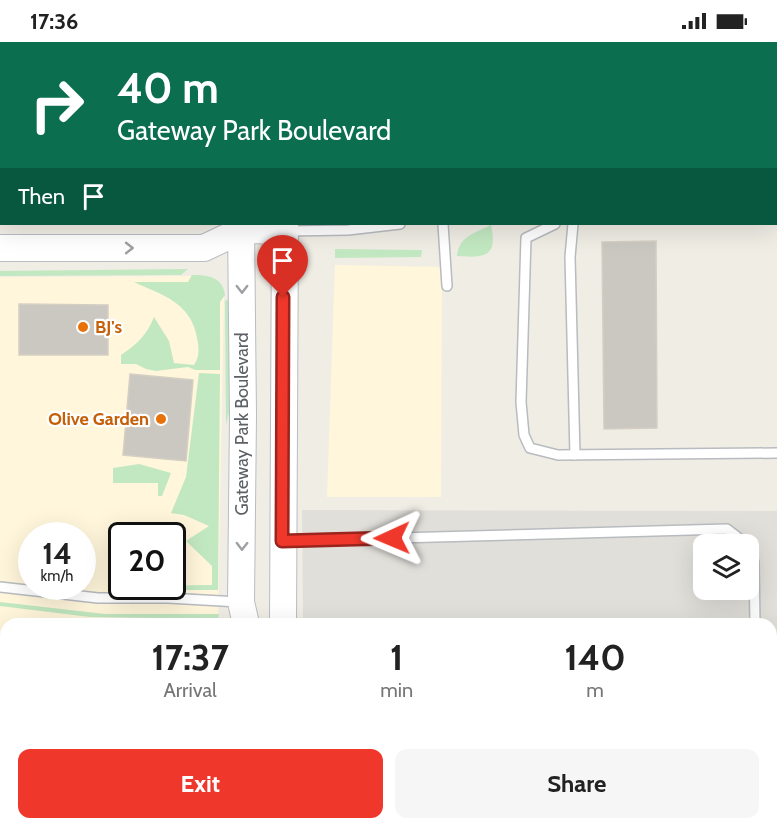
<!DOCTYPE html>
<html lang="en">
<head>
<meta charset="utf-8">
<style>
	body { margin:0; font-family:Cabin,sans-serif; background:#f6f6f6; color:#222; height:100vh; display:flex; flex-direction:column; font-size:22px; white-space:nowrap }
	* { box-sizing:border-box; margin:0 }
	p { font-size:20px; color:#767676 }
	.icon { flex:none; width:33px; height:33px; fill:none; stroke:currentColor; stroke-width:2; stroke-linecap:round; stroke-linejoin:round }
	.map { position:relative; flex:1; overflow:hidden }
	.drawer { position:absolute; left:0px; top:576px; width:777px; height:212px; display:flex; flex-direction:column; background:#fff; border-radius:18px 18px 0 0; box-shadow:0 6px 24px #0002 }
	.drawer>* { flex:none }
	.banner { position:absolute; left:0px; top:0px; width:777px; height:183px; box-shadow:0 6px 24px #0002; background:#0b6e4f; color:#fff; overflow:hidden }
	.fabs { position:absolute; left:693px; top:492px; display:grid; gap:12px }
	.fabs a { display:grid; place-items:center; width:66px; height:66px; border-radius:12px; background:#fff; box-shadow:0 6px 24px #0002; font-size:30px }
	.speed { position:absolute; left:18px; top:480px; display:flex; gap:12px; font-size:30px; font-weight:700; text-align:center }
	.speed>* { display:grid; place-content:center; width:78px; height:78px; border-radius:50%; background:#fff; box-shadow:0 6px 24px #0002; line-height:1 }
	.speed small { font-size:15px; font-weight:400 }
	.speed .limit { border:3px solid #111; border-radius:9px; background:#fff; color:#111 }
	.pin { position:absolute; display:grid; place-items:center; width:51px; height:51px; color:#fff; margin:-62px -26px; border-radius:50% 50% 50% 0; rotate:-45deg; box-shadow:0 0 6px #0007 }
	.pin .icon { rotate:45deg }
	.me { position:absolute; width:66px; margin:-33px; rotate:269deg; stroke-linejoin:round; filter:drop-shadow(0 0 4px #0008) }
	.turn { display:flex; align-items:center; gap:21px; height:126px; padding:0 18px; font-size:27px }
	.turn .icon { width:78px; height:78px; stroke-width:2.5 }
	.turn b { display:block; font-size:42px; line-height:51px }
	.then { display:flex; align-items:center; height:57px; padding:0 18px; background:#0003; gap:12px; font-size:22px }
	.eta { display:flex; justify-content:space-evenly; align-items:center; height:102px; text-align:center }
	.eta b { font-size:36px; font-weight:700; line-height:42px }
	.cta { display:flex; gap:12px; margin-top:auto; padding:12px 18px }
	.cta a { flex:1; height:69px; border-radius:12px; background:#ef372c; color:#fff; font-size:24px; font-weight:700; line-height:69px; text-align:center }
	.cta a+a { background:#f6f6f6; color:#222 }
	.status { display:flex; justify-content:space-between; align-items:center; height:42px; padding:0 30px; background:#fff; direction:ltr }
	.status svg { height:16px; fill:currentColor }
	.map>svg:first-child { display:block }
	.commercial { fill:#fff6db; fill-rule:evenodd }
	.industrial { fill:#e1dfda; fill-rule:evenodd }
	.green { fill:#c2e8c1 }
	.building { fill:#cbc8c2; stroke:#d5cfc3; stroke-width:1.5 }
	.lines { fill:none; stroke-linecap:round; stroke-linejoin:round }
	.lane-casing { stroke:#b8bbbf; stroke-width:12 }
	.secondary-casing { stroke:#b9bcc2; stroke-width:28 }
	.lane { stroke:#fff; stroke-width:9 }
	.secondary { stroke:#fff; stroke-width:26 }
	.oneway { stroke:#9ea0a3 }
	.route-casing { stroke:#9b241d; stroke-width:15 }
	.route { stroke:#ef372c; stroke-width:10 }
	.food-dot { fill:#e8710a; stroke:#fff; stroke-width:2 }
	.labels { text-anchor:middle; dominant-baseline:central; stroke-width:4.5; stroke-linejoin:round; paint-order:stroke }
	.food-label { font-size:18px; font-weight:bold; fill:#c56008; stroke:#fff; text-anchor:start }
	.street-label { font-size:18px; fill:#5d6166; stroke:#fff }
</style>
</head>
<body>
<div class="status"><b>17:36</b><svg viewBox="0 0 49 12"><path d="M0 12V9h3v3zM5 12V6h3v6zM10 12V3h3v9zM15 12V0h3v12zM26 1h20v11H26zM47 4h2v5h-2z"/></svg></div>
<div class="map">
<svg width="777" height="787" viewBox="0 0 777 787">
	<rect width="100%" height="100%" fill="#f0ede5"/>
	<g class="commercial">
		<path d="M 327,0 L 713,0 L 327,2 Z"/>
		<path d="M 335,223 L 442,225 L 441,455 L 327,455 Z"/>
		<path d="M 194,234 L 224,255 L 218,582 L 6,582 L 6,782 L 215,782 L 215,787 L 0,787 L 0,235 ZM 32,494 L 82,494 L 82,544 L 32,544 ZM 122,494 L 172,494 L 172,544 L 122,544 Z"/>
	</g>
	<path class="industrial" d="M 302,468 L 777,469 L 777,787 L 304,787 L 304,782 L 771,782 L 771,582 L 303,582 ZM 704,502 L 748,502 L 748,548 L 704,548 Z"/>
	<g class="green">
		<path d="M 491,183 C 498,215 485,216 457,214 C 459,194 475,191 491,183 Z"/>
		<path d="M 335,207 L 419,208 L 422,208 L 421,215 L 335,216 Z"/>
		<path d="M 188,227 L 181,233 L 0,234 L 0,229 Z"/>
		<path d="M 192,233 C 208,233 223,235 225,253 L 220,260 L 220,328 L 195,328 L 188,325 L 156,329 L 146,327 L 136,322 L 121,322 L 121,313 C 137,302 147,293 154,275 L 169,299 L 174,321 L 194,323 C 200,314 199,306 197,296 C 191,260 162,253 134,240 L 188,240 Z"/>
		<path d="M 229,257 L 231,257 L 231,362 L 226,383 L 225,259 Z"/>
		<path d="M 199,331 L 220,332 L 218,548 L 118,548 L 119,536 L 122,544 L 212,543 L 212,524 L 186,499 L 209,484 L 184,473 L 171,471 L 186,435 Z"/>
		<path d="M 139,422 L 171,431 L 162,454 L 158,454 L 158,441 L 113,441 L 113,426 Z"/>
		<path d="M 0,560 L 105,572 L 219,572 L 218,577 L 90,575 L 0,564 Z"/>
	</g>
	<g class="building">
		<path d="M 656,199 L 657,386 L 604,387 L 602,200 Z"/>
		<path d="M 19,262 L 108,263 L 108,313 L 19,313 Z"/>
		<path d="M 130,332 L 193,338 L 186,419 L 123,413 Z"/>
	</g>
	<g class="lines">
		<defs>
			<g id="lane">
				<path d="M 727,0 L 729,2"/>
				<path d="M 776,27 L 777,25"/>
				<path d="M 776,58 L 777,60"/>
				<path d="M 443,182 L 447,244"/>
				<path d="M 555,182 L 526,196 L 521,360 L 524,393 L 530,406 L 558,413 L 777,411"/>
				<path d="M 573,182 L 570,215 L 575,413"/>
				<path d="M 286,189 L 348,188 L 400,182"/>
				<path d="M 285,499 L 727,487 L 740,497 L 743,502"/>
				<path d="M 748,511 L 754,520 L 755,582"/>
				<path d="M 0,545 L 98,556 L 168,556 L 239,560"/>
				<path d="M 771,645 L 777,645"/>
				<path d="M 89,787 L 89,782"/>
				<path d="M 731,787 L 733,782"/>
			</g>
			<g id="secondary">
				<path d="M 262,2 L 262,0"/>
				<path d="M 310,2 L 311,0"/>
				<path d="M 0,163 L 2,163"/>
				<path d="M 241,182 L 243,373 L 241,560 L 246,582"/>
				<path d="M 0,206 L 204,206 L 242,188 L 284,189"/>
				<path d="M 283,582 L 285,182"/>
				<path d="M 243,782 L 243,787"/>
				<path d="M 283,782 L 283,787"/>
			</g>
		</defs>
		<use href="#lane" class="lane-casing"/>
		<use href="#secondary" class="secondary-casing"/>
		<use href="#lane" class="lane"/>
		<use href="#secondary" class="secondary"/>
	</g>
	<defs><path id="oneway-chevron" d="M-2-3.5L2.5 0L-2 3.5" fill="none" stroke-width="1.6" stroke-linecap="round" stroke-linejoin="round" transform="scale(1.5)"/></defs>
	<g class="oneway">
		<use href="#oneway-chevron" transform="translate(129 206)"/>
		<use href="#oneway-chevron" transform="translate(242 247) rotate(90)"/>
		<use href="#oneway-chevron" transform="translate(242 504) rotate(91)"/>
	</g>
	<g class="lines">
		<defs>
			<path id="route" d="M 283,255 L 282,499 L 392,496"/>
		</defs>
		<use href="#route" class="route-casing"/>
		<use href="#route" class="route"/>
	</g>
	<g class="food-dot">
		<circle cx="83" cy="285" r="6"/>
		<circle cx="161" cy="377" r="6"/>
	</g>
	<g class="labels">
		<g class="food-label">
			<text x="95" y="285">BJ's</text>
			<text x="149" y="377" text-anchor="end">Olive Garden</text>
		</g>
		<g class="street-label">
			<text transform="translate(242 382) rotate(-90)">Gateway Park Boulevard</text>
		</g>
	</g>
</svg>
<div class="fabs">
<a><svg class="icon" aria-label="layers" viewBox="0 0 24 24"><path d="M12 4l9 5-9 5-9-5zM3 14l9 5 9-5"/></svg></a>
</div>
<div class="speed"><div>14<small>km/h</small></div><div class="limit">20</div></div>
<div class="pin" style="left:283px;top:255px;background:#d93025"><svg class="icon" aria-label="arrive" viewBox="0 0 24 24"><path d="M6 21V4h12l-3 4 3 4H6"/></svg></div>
<svg class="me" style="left:392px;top:496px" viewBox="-20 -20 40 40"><path d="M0-17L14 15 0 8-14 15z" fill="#ef372c" stroke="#fff" stroke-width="4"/></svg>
<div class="banner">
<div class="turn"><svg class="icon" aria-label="right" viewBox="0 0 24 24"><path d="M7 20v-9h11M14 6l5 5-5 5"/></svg><div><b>40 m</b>Gateway Park Boulevard</div></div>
<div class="then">Then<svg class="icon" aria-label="arrive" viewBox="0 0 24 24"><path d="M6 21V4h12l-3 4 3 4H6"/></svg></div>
</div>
<section class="drawer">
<div class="eta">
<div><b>17:37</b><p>Arrival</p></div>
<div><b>1</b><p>min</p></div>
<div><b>140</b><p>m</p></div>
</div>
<div class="cta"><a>Exit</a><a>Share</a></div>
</section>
</div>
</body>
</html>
